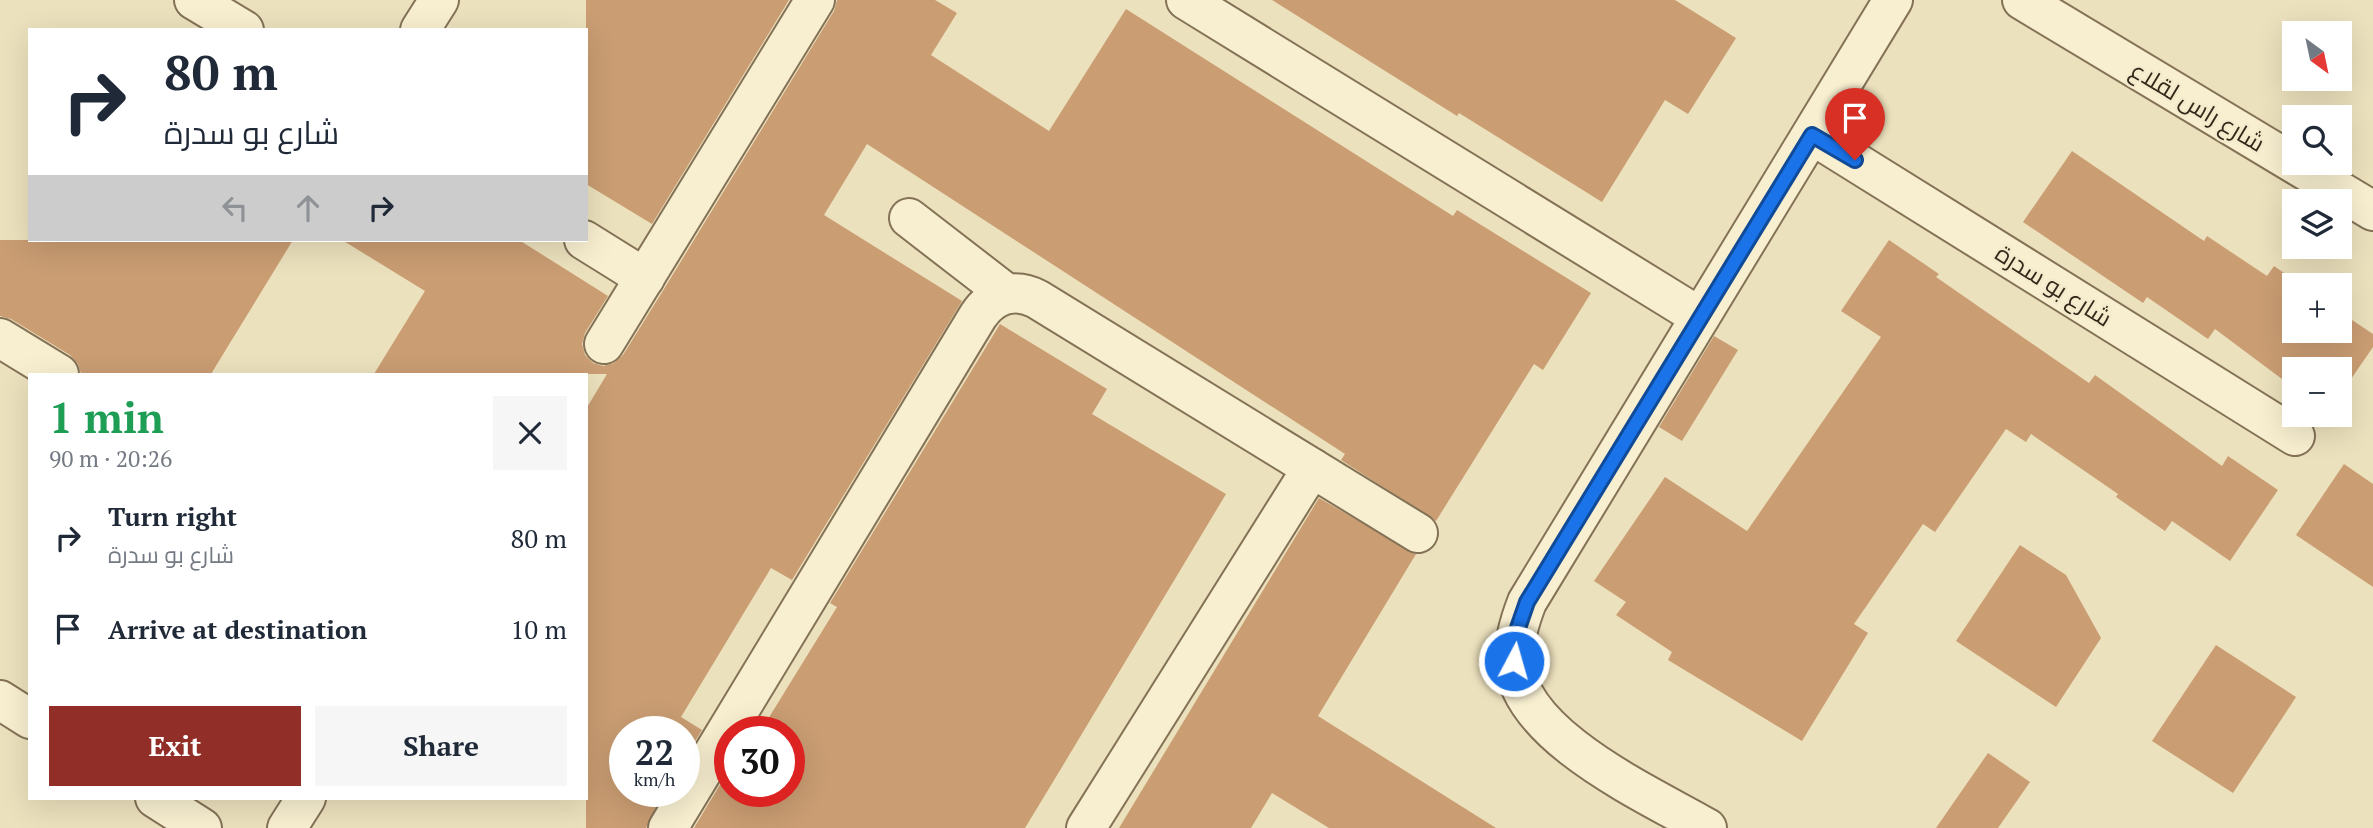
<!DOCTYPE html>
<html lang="en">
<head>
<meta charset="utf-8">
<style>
	body { margin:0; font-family:"PT Serif",Cairo,serif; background:#f6f6f7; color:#1f2937; height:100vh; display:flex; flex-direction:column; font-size:26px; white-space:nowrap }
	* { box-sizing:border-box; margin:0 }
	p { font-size:23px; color:#747a83 }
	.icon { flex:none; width:38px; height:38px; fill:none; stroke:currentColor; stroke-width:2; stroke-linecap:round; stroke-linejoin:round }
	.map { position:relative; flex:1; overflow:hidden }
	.side { position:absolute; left:28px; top:373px; width:560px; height:427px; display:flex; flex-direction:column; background:#fff; border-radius:0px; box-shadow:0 7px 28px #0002 }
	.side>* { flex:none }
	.top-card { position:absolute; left:28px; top:28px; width:560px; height:214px; border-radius:0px; box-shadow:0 7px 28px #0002; background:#fff; color:#1f2937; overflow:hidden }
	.needle { width:46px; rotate:147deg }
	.buttons { position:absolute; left:2282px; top:21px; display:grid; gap:14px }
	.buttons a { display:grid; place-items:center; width:70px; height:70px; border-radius:0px; background:#fff; box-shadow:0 7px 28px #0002; font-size:35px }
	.speed { position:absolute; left:609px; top:716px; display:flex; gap:14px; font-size:35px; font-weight:700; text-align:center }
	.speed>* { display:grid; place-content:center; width:91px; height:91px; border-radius:50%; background:#fff; box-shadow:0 7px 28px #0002; line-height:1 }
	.speed small { font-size:18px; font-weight:400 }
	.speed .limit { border:10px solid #d22; background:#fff; color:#111 }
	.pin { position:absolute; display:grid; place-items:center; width:60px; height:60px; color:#fff; margin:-72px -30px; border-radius:50% 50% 50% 0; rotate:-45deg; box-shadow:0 0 7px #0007 }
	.pin .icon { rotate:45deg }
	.me { position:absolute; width:77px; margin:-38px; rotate:6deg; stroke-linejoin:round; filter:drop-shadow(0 0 5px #0008) }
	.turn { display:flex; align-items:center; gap:24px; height:147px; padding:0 21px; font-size:32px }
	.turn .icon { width:91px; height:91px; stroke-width:2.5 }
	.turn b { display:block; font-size:49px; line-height:60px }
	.lanes { display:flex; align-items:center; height:66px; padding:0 21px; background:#0003; justify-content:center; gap:35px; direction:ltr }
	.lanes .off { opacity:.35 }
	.round { display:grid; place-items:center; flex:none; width:74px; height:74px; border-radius:0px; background:#f6f6f7 }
	.headline { display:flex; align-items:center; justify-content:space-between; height:119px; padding:0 21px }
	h1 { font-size:42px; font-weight:700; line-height:52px; color:#1e9e55 }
	.button { display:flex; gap:14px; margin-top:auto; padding:14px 21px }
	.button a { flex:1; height:80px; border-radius:0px; background:#922e28; color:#fff; font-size:28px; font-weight:700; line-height:80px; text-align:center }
	.button a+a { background:#f6f6f7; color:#1f2937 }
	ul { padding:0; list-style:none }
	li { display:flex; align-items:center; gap:21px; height:91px; padding:0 21px }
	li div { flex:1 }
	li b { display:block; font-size:26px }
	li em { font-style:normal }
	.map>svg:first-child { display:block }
	.building { fill:#ca9d73 }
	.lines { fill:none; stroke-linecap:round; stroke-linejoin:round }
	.minor-casing { stroke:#847257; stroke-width:42 }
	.minor { stroke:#f8efd0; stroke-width:38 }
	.route-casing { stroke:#114b97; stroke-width:18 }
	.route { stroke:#1a73e8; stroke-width:12 }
	.labels { text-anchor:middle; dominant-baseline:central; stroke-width:5; stroke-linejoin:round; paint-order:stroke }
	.street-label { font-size:24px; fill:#33291b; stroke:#f4ebcc }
</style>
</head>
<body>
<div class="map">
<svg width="2373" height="828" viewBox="0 0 2373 828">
	<rect width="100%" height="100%" fill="#ece1bd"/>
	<g class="building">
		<path d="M 586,0 L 789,0 L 652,224 L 586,184 Z"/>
		<path d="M 837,0 L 935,0 L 957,13 L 931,55 L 1049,131 L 1126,9 L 1453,216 L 1457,210 L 1591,293 L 1543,370 L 1534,364 L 1436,521 L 1341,460 L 1345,454 L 867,144 L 824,215 L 962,301 L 792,580 L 771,568 L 681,717 L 702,730 L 684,759 L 684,732 L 625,732 L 625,791 L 665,791 L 646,828 L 586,828 L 586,409 L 607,374 L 374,374 L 425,291 L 342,240 L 519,240 L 608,296 L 585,333 L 582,344 L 585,355 L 593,363 L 603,366 L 614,363 L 623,355 L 664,289 L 834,11 Z"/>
		<path d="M 1272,0 L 1675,0 L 1736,38 L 1688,114 L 1665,100 L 1602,202 L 1459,113 L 1457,116 Z"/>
		<path d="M 2072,151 L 2204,241 L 2207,236 L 2267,276 L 2274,266 L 2301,285 L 2294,285 L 2294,331 L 2340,331 L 2340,312 L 2373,334 L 2373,347 L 2340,395 L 2340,369 L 2294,369 L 2294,388 L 2215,329 L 2208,339 L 2147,297 L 2143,303 L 2023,222 Z"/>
		<path d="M 0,240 L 293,240 L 211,374 L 81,374 L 78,364 L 70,355 L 11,319 L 0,316 Z"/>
		<path d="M 1889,240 L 1939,274 L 1936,277 L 2089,383 L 2095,375 L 2222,466 L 2228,456 L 2278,490 L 2230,561 L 2172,521 L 2165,531 L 2116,497 L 2118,494 L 2031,434 L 2026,442 L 2006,429 L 1935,532 L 1923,524 L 1854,624 L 1868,633 L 1802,741 L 1668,660 L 1672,652 L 1616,615 L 1626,602 L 1594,581 L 1665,477 L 1747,531 L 1881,337 L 1841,311 Z"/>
		<path d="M 1000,324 L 1107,389 L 1092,414 L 1226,494 L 1059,772 L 1025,828 L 694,828 L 730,768 L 730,791 L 789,791 L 789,732 L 760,732 L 837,607 L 830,603 Z"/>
		<path d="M 1714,336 L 1738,350 L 1682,441 L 1659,427 Z"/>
		<path d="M 2344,464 L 2373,484 L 2373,587 L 2296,535 Z"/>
		<path d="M 1319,498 L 1416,554 L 1318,716 L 1496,828 L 1329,828 L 1272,793 L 1251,828 L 1119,828 Z"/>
		<path d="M 2020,545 L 2066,575 L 2101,638 L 2056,707 L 1956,641 Z"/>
		<path d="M 2216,645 L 2296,697 L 2233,793 L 2152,741 Z"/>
		<path d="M 1988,753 L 2030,782 L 1998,828 L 1936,828 Z"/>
	</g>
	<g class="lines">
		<defs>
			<g id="minor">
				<path d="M 194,0 L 244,30"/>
				<path d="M 1186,0 L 1700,317"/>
				<path d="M 2022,0 L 2373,211"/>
				<path d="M 420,30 L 439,0"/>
				<path d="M 1812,135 L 2295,436"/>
				<path d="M 909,218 L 1006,293"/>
				<path d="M 584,240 L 645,278"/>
				<path d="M 0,338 L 59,374"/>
				<path d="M 604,344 L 815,0"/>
				<path d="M 1312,468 L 1418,533"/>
				<path d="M 0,700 L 30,719"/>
				<path d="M 155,798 L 202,828"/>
				<path d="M 287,828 L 306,798"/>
				<path d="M 668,828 L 978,316 C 992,295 1013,287 1037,299 L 1312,468 L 1086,828"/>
				<path d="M 1707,828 C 1648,794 1517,736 1514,660 C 1514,640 1520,620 1527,602 L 1893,0"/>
			</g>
		</defs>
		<use href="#minor" class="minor-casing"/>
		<use href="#minor" class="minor"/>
	</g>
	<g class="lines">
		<defs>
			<path id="route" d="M 1514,661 L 1518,628 L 1527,602 L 1812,135 L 1855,160"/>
		</defs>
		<use href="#route" class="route-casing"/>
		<use href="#route" class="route"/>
	</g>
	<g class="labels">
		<g class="street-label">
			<text transform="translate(2198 106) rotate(31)">شارع راس لقلاع</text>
			<text transform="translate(2054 285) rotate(32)">شارع بو سدرة</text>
		</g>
	</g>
</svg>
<div class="buttons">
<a><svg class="needle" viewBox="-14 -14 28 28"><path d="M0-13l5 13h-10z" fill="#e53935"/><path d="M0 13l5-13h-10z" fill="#747a83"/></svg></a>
<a><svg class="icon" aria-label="search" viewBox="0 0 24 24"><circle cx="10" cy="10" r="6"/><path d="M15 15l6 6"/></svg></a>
<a><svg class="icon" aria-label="layers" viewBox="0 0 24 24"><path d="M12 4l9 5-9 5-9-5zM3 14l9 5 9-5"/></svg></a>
<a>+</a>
<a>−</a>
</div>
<div class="speed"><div>22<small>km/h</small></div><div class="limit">30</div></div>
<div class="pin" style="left:1855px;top:160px;background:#d93025"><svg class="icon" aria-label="arrive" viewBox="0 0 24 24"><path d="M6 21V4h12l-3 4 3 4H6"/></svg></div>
<svg class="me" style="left:1514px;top:661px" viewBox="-20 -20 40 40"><circle r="17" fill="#1a73e8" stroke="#fff" stroke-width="3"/><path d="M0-11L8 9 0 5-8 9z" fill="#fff"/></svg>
<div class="top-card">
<div class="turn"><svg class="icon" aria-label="right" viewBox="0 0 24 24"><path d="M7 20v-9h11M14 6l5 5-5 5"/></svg><div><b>80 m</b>شارع بو سدرة</div></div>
<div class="lanes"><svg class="icon off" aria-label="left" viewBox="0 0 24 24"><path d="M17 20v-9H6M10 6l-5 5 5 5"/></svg><svg class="icon off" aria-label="ahead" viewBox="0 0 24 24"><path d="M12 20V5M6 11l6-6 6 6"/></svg><svg class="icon" aria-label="right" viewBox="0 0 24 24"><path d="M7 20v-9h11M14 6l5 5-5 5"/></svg></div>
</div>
<section class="side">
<div class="headline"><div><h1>1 min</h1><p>90 m · 20:26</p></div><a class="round"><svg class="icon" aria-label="close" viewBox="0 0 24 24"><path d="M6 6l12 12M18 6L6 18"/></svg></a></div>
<ul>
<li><svg class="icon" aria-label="right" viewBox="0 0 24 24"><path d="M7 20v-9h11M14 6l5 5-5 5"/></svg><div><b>Turn right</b><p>شارع بو سدرة</p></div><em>80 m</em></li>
<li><svg class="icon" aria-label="arrive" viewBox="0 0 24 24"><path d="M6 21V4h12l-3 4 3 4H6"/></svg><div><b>Arrive at destination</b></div><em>10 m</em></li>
</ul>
<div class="button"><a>Exit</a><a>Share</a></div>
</section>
</div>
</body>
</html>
